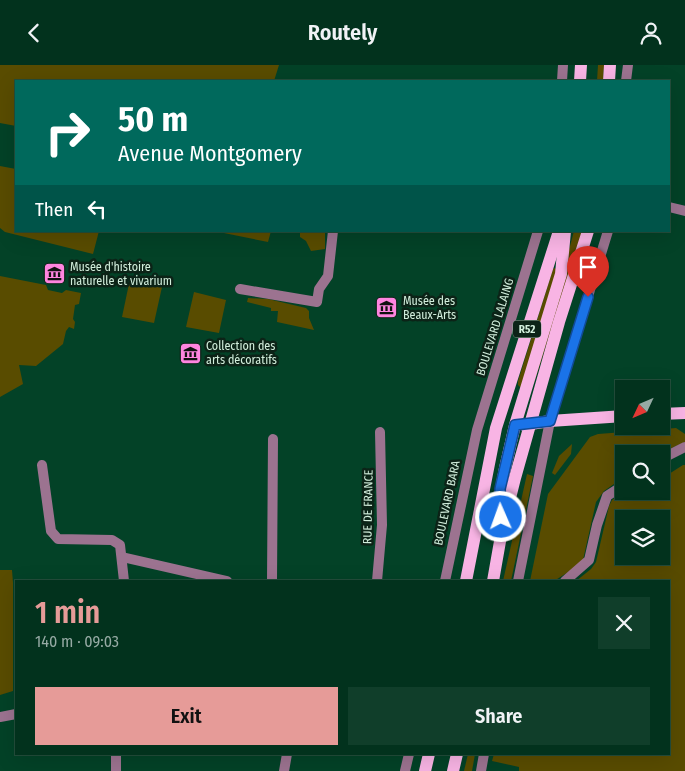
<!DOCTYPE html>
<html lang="en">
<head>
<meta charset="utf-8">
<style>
	body { margin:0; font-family:"Fira Sans Condensed",sans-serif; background:#103e2a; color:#f1f3f6; height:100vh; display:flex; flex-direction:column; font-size:19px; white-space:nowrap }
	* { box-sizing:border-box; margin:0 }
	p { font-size:16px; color:#96aaa4 }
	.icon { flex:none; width:28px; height:28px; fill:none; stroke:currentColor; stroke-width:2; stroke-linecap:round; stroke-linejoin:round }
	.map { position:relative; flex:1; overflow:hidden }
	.panel { position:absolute; left:15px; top:515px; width:655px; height:175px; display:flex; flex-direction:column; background:#02321d; border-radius:0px; box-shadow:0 5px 20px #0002,0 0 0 1px #234d3b }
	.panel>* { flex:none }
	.hud { position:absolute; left:15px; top:15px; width:655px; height:152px; border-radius:0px; box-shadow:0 5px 20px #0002,0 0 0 1px #234d3b; background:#00695c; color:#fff; overflow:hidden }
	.needle { width:32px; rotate:226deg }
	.fabs { position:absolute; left:615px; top:315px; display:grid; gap:10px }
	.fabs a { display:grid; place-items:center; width:55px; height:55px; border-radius:0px; background:#02321d; box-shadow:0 5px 20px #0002,0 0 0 1px #234d3b; font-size:25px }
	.pin { position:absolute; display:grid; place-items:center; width:42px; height:42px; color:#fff; margin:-51px -21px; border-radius:50% 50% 50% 0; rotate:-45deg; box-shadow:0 0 5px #0007 }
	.pin .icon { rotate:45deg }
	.me { position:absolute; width:55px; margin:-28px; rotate:358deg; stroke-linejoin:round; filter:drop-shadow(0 0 4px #0008) }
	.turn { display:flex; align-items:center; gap:18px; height:105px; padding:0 20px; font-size:22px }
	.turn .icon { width:65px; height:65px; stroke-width:2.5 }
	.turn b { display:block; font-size:35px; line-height:42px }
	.then { display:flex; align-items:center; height:48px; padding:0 20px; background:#0003; gap:10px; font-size:19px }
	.round { display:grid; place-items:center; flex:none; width:52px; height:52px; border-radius:0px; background:#103e2a }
	.head { display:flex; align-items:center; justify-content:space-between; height:85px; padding:0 20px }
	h1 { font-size:30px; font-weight:600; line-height:38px; color:#e69b98 }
	.cta { display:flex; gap:10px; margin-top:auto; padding:10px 20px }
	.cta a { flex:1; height:58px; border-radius:0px; background:#e69b98; color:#111; font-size:20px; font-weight:600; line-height:58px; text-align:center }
	.cta a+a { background:#103e2a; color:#f1f3f6 }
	header { display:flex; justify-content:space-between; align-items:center; height:65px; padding:0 20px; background:#02321d; font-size:22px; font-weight:600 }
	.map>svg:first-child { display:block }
	.green { fill:#594c00; fill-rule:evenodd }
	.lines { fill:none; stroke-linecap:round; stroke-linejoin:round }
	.minor { stroke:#9c7390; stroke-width:10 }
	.primary { stroke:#f8b4e4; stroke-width:12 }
	.route-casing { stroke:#114b97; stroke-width:12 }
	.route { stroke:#1a73e8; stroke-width:9 }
	.labels { text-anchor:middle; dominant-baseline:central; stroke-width:5; stroke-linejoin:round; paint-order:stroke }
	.shield { fill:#0c2317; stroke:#97b1a1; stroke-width:1 }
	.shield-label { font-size:11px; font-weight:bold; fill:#d2eedc }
	.poi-label { font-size:12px; fill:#d2eedc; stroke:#0c2317; text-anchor:start }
	.street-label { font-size:12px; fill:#d2eedc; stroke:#0c2317 }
</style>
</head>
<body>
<header><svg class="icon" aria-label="back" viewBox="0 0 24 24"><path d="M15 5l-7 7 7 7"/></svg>Routely<svg class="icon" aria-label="person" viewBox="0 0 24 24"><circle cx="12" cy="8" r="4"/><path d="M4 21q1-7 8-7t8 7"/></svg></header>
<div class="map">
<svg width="685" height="706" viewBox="0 0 685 706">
	<rect width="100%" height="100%" fill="#034227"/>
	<g class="green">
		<path d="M 0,0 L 279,0 L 274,16 L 16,16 L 16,61 L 0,58 Z"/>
		<path d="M 598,0 L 604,0 L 603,16 L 597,16 Z"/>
		<path d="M 0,101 L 16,104 L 16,166 L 99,166 L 93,189 L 5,167 L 0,163 Z"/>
		<path d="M 214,166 L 271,166 L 268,177 Z"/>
		<path d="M 300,166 L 325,166 L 325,184 L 311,186 L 306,176 L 300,172 Z"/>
		<path d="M 574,166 L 583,166 L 533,321 Z"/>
		<path d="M 555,203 L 557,205 L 521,323 L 518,320 L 518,316 L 553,204 Z"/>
		<path d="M 0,211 L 46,220 L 48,225 L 62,228 L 66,225 L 81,228 L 79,239 L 75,240 L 73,254 L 75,257 L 74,264 L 69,262 L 66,266 L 63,279 L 36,301 L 19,300 L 23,319 L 0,332 Z"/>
		<path d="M 130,214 L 162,222 L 154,258 L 122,252 Z"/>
		<path d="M 194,227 L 226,235 L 219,268 L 186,262 Z"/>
		<path d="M 248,233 L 268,234 L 306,243 L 309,246 L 309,253 L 314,265 L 277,257 L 278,246 L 271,246 L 271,243 L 247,237 Z"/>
		<path d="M 676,363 L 685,369 L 685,377 L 658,389 L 624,389 L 624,412 L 604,426 L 596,437 L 583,495 L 573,504 L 554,516 L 530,516 L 548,429 L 590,372 L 598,369 Z"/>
		<path d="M 572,379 L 571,389 L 555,410 L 552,408 L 559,391 Z"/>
		<path d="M 683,400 L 685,400 L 685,706 L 519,706 L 519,702 L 492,696 L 494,689 L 669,689 L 669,516 L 576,516 L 591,504 L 596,497 L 609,441 L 612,435 L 624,426 L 630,434 L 643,426 L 661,426 L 661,414 ZM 624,454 L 661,454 L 661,491 L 624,491 Z"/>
		<path d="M 527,409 L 533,411 L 511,516 L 503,516 Z"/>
		<path d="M 0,505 L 12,505 L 13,518 L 13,626 L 0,630 Z"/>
		<path d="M 468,689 L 475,689 L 472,706 L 464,706 Z"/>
	</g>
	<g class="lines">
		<g class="minor">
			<path d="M 562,16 L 563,0"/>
			<path d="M 626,16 L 628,0"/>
			<path d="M 669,142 L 685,146"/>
			<path d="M 240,224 L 317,237 L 319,224 L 328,211 L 333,166"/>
			<path d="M 661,394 L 685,382"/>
			<path d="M 42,400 L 51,466 L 58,474 L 112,475 L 120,480 L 124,516"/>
			<path d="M 122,492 L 227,516"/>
			<path d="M 272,516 L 273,374"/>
			<path d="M 377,516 L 382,460 L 380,367"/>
			<path d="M 445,516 L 477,365 L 538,166"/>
			<path d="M 518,516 L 550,356 L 608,166"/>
			<path d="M 565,516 L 589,495 L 597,460 L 607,431 L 624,420"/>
			<path d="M 0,652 L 16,649"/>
			<path d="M 116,706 L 116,689"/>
			<path d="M 284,706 L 287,689"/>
			<path d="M 405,706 L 409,689"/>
			<path d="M 481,706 L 484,689"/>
		</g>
		<g class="primary">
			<path d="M 580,16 L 581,0"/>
			<path d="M 609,16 L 610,0"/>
			<path d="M 661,349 L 685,348"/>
			<path d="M 524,360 L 550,356 L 624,351"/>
			<path d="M 501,450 L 501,424 L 505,403 L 515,360 L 561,209 L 565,166"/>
			<path d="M 466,516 L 496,363 L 559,166"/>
			<path d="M 493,516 L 502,465 L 515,413 L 559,257 L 588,166"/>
			<path d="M 425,706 L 429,689"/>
			<path d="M 453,706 L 457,689"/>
		</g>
	</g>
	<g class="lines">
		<defs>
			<path id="route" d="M 501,452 L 500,424 L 515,360 L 550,356 L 588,232"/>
		</defs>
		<use href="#route" class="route-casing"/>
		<use href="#route" class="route"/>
	</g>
	<defs>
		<symbol id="museum-square" viewBox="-11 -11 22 22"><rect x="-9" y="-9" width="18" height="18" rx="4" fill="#fe85df" stroke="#0c2317"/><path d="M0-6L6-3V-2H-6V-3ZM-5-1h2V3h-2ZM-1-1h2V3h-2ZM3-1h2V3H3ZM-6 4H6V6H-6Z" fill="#111"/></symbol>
	</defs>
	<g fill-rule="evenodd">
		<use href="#museum-square" x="42" y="196" width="25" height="25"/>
		<use href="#museum-square" x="374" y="230" width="25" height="25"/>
		<use href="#museum-square" x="178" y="276" width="25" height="25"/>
	</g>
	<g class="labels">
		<rect class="shield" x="513" y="255.5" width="28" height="17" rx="4"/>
		<g class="shield-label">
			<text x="527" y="264">R52</text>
		</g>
		<g class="poi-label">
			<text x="70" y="202">Musée d'histoire<tspan x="70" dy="14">naturelle et vivarium</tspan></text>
			<text x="403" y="236">Musée des<tspan x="403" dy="14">Beaux-Arts</tspan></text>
			<text x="206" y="281">Collection des<tspan x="206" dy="14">arts décoratifs</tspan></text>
		</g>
		<g class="street-label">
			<text transform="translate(495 262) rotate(-73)">BOULEVARD LALAING</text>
			<text transform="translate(447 438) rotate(-78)">BOULEVARD BARA</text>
			<text transform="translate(368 442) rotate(-89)">RUE DE FRANCE</text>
		</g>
	</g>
</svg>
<div class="fabs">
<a><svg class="needle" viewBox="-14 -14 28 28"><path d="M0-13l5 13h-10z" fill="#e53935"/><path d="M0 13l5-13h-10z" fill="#96aaa4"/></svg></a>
<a><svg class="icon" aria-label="search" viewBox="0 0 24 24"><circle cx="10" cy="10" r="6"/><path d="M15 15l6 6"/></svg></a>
<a><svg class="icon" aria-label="layers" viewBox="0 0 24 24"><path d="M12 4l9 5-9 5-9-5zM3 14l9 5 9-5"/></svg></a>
</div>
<div class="pin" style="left:588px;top:232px;background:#d93025"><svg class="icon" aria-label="arrive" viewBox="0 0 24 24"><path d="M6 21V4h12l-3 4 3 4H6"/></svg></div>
<svg class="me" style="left:501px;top:452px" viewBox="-20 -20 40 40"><circle r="17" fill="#1a73e8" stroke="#fff" stroke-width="3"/><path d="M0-11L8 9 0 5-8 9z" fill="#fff"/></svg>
<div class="hud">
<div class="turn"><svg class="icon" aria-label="right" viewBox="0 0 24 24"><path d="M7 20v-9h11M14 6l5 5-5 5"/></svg><div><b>50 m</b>Avenue Montgomery</div></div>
<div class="then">Then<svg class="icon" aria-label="left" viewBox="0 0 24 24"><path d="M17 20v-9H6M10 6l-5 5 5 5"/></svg></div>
</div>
<section class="panel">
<div class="head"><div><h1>1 min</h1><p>140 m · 09:03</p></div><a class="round"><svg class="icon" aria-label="close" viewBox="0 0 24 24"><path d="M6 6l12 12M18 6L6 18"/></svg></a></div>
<div class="cta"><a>Exit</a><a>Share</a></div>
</section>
</div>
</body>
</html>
